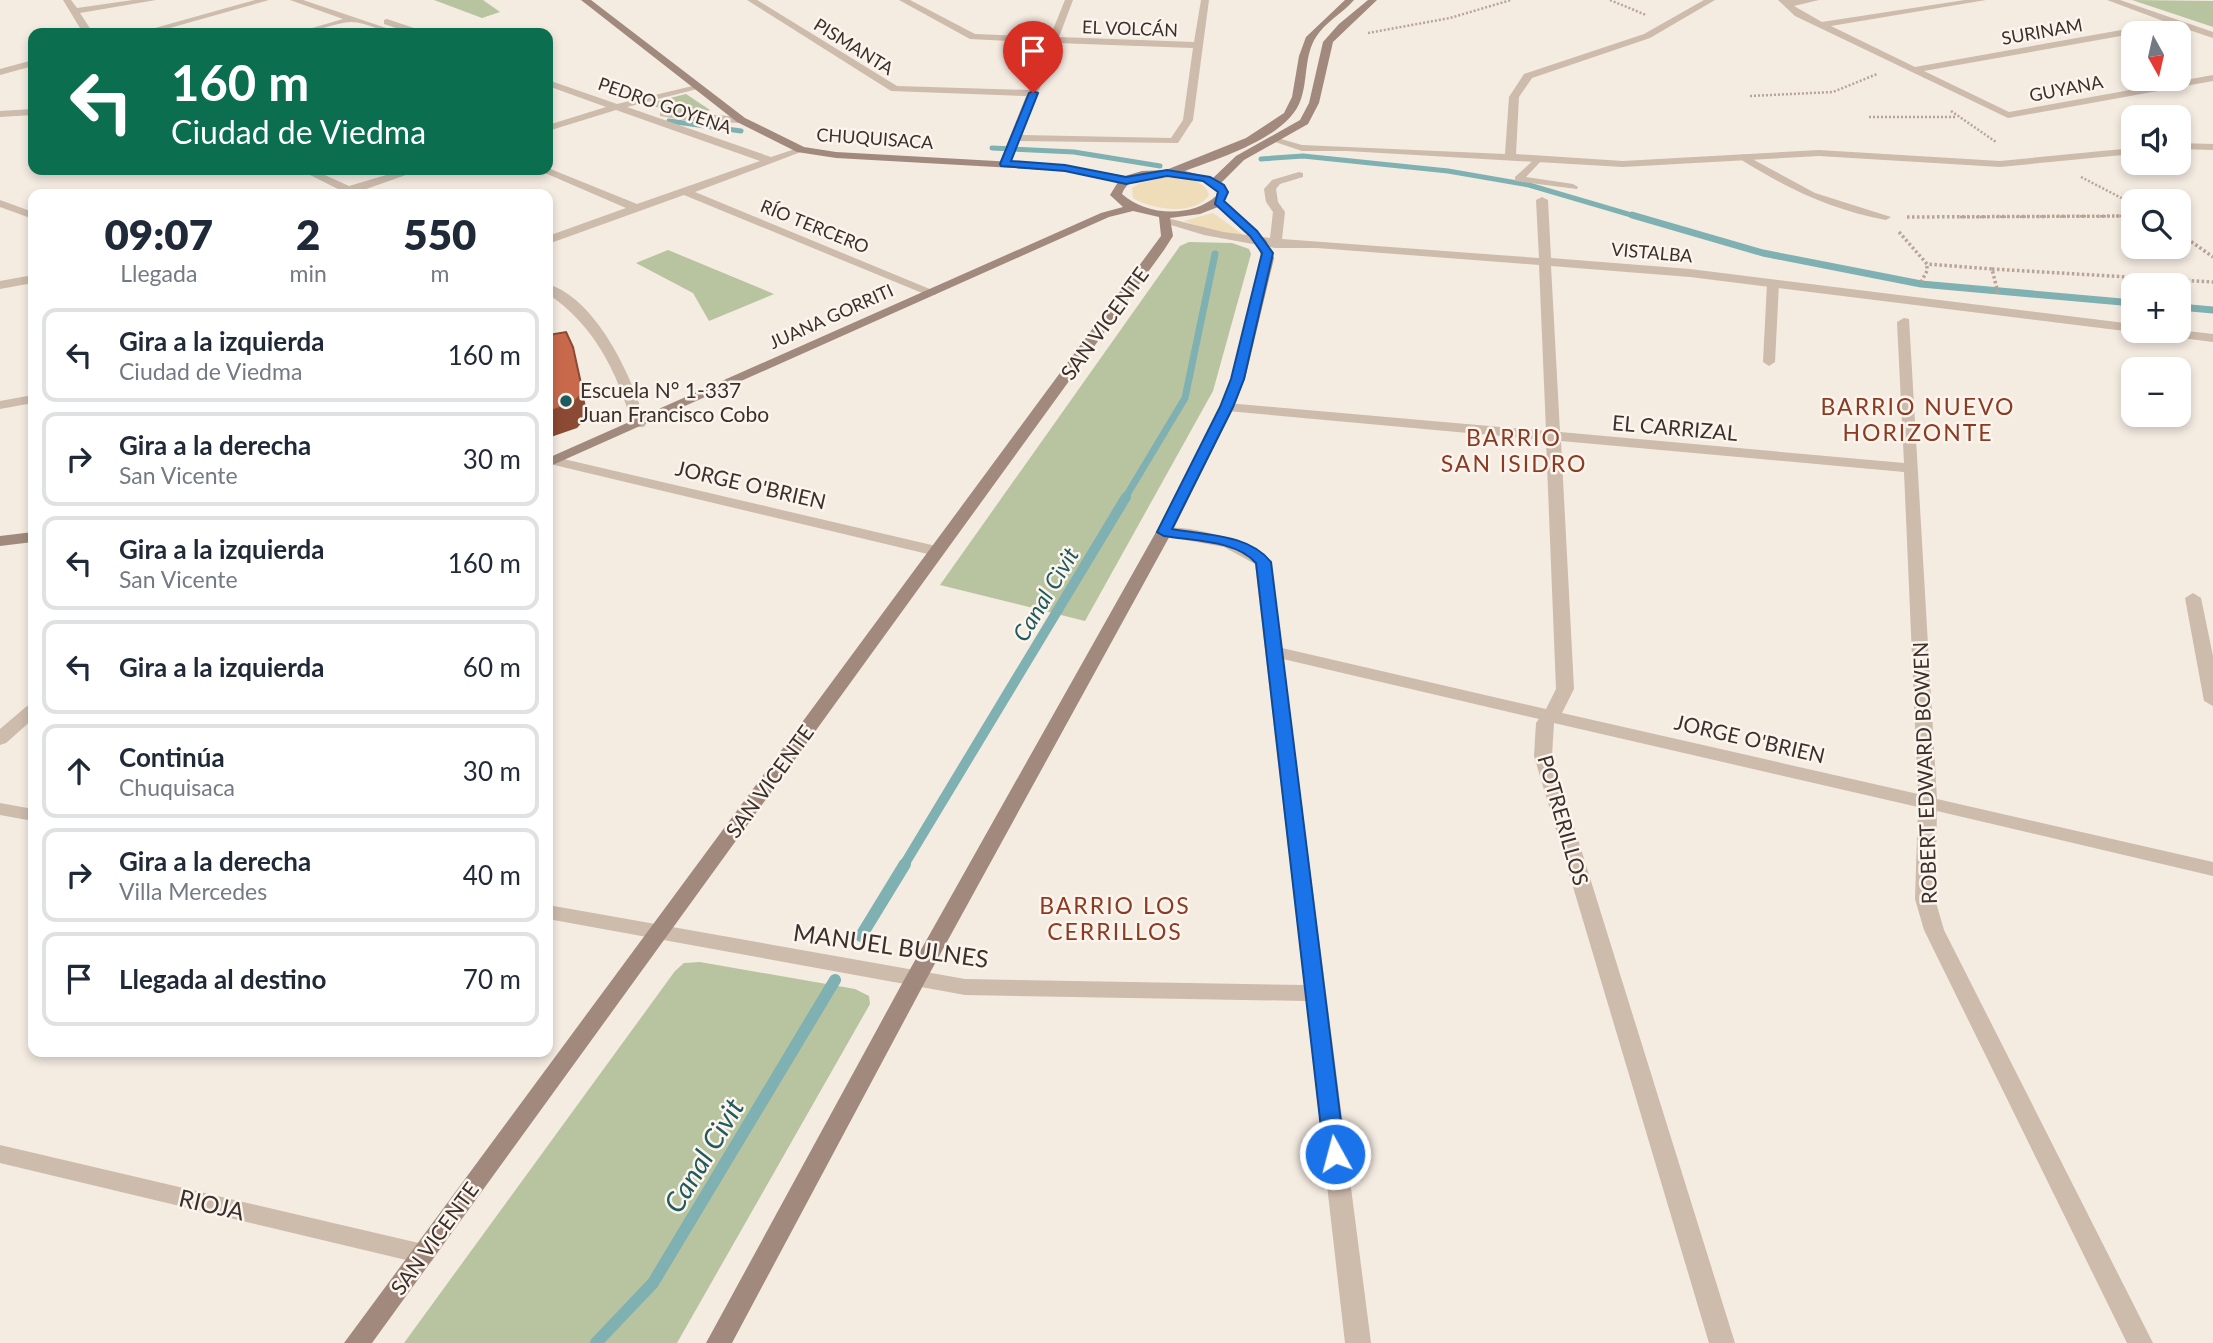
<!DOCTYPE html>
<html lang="es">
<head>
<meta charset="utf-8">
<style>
	body { margin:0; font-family:Lato,sans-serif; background:#f2f2f3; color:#1f2937; height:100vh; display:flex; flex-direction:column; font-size:26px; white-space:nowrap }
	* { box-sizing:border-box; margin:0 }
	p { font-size:23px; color:#747a83 }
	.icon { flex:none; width:38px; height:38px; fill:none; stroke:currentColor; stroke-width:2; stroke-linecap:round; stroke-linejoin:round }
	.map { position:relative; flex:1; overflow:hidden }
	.side { position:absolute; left:28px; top:189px; width:525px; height:868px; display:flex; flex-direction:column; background:#fff; border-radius:14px; box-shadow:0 4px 10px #0003 }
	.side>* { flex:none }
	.banner { position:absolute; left:28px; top:28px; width:525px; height:147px; border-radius:14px; box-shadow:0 4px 10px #0003; background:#0b6e4f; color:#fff; overflow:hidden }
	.needle { width:46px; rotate:172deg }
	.controls { position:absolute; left:2121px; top:21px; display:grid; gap:14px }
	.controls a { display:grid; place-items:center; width:70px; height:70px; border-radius:14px; background:#fff; box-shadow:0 4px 10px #0003; font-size:35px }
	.pin { position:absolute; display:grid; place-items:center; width:60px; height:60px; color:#fff; margin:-72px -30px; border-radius:50% 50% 50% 0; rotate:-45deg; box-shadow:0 0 7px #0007 }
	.pin .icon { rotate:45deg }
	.me { position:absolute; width:77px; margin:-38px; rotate:353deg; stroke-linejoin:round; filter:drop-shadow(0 0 5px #0008) }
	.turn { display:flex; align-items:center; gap:24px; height:147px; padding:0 28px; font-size:32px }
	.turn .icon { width:91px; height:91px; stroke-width:2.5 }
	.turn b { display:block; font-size:49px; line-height:60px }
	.eta { display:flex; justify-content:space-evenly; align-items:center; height:119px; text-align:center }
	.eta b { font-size:42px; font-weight:800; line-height:49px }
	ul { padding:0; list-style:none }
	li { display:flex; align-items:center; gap:21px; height:94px; margin:0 14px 10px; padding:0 14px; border:4px solid #e0e1e3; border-radius:14px }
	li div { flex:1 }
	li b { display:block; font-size:26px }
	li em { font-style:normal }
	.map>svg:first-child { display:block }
	.green { fill:#b8c4a0 }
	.sand { fill:#efdcb8 }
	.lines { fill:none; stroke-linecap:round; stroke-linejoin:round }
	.stream-far3 { stroke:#7fb0b2; stroke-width:5 }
	.stream-far2 { stroke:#7fb0b2; stroke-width:7 }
	.stream-far1 { stroke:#7fb0b2; stroke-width:10 }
	.stream { stroke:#7fb0b2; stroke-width:12 }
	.path-far1 { stroke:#b9a596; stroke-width:2.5; stroke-dasharray:2 2; stroke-linecap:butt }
	.path { stroke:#b9a596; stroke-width:3.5; stroke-dasharray:2.5 2.5; stroke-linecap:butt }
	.lane { fill:#cdbbac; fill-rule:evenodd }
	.street { fill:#cdbbac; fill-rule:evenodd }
	.secondary { fill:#a18a7d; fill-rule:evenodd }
	.shaded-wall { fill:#8c4a34 }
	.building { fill:#c8694b; stroke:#8c4a34; stroke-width:2 }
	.route { fill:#1a73e8; stroke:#114b97; stroke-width:2 }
	.poi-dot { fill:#1f5a5e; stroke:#fbf5ee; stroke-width:2.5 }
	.labels { text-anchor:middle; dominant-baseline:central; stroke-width:5; stroke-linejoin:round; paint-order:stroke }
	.far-street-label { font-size:18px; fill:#3b302b; stroke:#fbf5ee }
	.street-label { font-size:21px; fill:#3b302b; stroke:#fbf5ee }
	.poi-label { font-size:21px; fill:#3b302b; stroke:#fbf5ee; text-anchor:start }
	.neighbourhood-label { font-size:23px; letter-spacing:2px; fill:#8c3b22; stroke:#fbf5ee }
	.water-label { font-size:23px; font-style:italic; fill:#1f5a5e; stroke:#fbf5ee }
	.near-street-label { font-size:24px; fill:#3b302b; stroke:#fbf5ee }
	.near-water-label { font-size:28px; font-style:italic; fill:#1f5a5e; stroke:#fbf5ee }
</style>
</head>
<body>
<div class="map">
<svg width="2213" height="1343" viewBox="0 0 2213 1343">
	<rect width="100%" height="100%" fill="#f4ebe1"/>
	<g class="green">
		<path d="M 434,0 L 483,0 L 500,12 L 482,18 Z"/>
		<path d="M 2132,0 L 2213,1 L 2213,27 Z"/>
		<path d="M 686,94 L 710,110 C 688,119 668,110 646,104 Z"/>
		<path d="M 1189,242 L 1232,243 L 1249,249 L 1251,254 L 1213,391 L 1085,621 L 940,585 L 1180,246 Z"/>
		<path d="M 668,250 L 774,294 L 709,321 L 693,293 L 636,263 Z"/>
		<path d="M 700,962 L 855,989 L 869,996 L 870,1004 L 677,1343 L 404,1343 L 675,971 L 684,963 Z"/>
	</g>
	<g class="sand">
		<path d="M 1159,178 C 1174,178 1205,176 1209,195 C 1195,216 1152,210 1133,198 L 1132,188 L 1138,184 Z"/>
		<path d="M 1213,213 L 1245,236 L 1212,231 L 1184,221 Z"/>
	</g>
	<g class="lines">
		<g class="stream-far3">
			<path d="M 669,121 L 741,131"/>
			<path d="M 992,148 L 1074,152 L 1160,166"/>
			<path d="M 1261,159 L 1303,156 L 1448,171 L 1529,185 L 1638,217"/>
		</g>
		<g class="stream-far2">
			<path d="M 1632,215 L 1763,253 L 1921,284 L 2133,303"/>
			<path d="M 2179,307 L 2213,310"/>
			<path d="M 1125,498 L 1185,398 L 1215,254"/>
		</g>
		<path class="stream-far1" d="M 904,865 L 1126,497"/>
		<g class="stream">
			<path d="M 861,936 L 905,864"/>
			<path d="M 596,1343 L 653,1283 L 835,980"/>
		</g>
		<g class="path-far1">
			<path d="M 1610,0 L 1646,15"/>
			<path d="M 1368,33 L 1450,18 L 1511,0"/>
			<path d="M 1750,96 L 1833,92 L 1877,74"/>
			<path d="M 1951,111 L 1996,142"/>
			<path d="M 1869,117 L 1957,117"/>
			<path d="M 2081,177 L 2133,204"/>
			<path d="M 1960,217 L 2133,216"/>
		</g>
		<g class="path">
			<path d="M 1907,217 L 2133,216"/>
			<path d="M 1899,232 L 1927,264 L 1992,269 L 1998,293"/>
			<path d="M 2179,233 L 2213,257"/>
			<path d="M 1992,269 L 2213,282"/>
			<path d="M 1921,282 L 1927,271 L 1927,264"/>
		</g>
		<g class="lane">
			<path d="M 1743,154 L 1815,193 L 1891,217 L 1886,220 C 1832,210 1786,188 1740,159 L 1738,157 Z"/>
			<path d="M 1537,157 L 1542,160 L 1526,177 L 1573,184 L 1578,187 L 1577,189 L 1515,181 L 1515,177 Z"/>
			<path d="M 1773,280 L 1779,283 L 1775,362 L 1769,366 L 1763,362 L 1767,283 Z"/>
		</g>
		<g class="street">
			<path d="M 63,0 L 71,0 L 77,8 L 133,0 L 156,0 L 80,13 L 93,33 L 83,33 Z"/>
			<path d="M 255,0 L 269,0 L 152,33 L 137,33 Z"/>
			<path d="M 290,0 L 303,0 L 401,33 C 383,34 368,22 351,22 C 332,23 315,33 295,33 L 343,19 Z"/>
			<path d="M 747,0 L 757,0 L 897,86 L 1029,90 L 1048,43 L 970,39 L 899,0 L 910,0 L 975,34 L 1050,37 L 1065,0 L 1073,0 L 1059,37 L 1194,42 L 1201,0 L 1209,0 L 1193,120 L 1178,143 L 1019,141 L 1011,164 L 1005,167 L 999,164 L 1026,96 L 891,91 ZM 1057,43 L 1193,48 L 1183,120 L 1171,138 L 1022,135 Z"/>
			<path d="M 1704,0 L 1715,0 L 1650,38 L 1532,78 L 1519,97 L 1516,154 L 1623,161 L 1819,150 L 2000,161 L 2133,148 L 2133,154 L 2000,167 L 1819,156 L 1623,167 L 1347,151 L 1302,151 L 1269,140 L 1274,137 L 1302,145 L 1505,154 L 1509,97 L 1524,74 L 1644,34 Z"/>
			<path d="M 1778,0 L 1819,0 L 1794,6 L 1822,22 L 1965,0 L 1986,0 L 1831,26 L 1915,67 L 2166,22 L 2107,0 L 2120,0 L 2213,32 L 2213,38 L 2177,26 L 1924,71 L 2009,112 L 2213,75 L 2213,81 L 2008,118 L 1795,16 Z"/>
			<path d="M 387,19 L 423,31 L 425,33 L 411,33 L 384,24 L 384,20 Z"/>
			<path d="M 33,60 L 33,66 L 0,75 L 0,69 Z"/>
			<path d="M 548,80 L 617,104 L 701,84 L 701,88 L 627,107 L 771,157 L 801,147 L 806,150 L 695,192 L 937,292 L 935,295 L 927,295 L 684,195 L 548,244 L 548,236 L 626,208 L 538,170 L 548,168 L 637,204 L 760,161 L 616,110 L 548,131 L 548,125 L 606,107 L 548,86 Z"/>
			<path d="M 33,109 L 33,115 L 0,117 L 0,111 Z"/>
			<path d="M 664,111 L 741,117 L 746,120 L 741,123 L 689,121 L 660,116 L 660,112 Z"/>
			<path d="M 2179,143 L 2213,144 L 2213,150 L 2179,149 Z"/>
			<path d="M 300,170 L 314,170 L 349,186 L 403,170 L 420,170 L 355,193 L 329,194 L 338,189 Z"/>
			<path d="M 1299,172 L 1303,173 L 1303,177 L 1280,184 L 1276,189 L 1278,202 L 1285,212 L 1282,239 L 1539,258 L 1536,200 L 1542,197 L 1548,200 L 1551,258 L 1690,269 L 2133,324 L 2133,331 L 2138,331 L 2133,332 L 1690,277 L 1551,266 L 1560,432 L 1904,463 L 1897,322 L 1904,318 L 1909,319 L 1937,799 L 2213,862 L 2213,876 L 1937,811 L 1935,899 L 1944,930 L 2153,1343 L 2127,1343 L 1924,930 L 1915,899 L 1918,807 L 1554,723 L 1552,756 L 1735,1343 L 1709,1343 L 1534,756 L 1536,723 L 1539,719 L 1283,659 L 1371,1343 L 1345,1343 L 1306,1001 L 965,995 L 548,919 L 548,905 L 965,979 L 1304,985 L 1255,564 L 1224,547 L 1158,535 L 1156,532 L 1158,529 C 1184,522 1249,541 1269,559 L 1282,648 L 1546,709 L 1556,689 L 1546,440 L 1227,411 L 1220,407 L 1227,403 L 1546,431 L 1539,265 L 1317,248 L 1275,248 L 1204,235 L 1161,222 L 1167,218 L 1223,232 L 1270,238 L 1273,212 L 1266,202 L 1264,189 L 1272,180 ZM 1561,441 L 1904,472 L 1918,794 L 1562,713 L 1574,689 Z"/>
			<path d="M 0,200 L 33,212 L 33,219 L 0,207 Z"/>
			<path d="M 33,275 L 33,283 L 0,289 L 0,281 Z"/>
			<path d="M 548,284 C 598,300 633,379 646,424 L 644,427 L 634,427 L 632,424 C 617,371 594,325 548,294 Z"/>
			<path d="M 2179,330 L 2213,334 L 2213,342 L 2157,335 L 2150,331 Z"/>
			<path d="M 33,395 L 33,403 L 0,409 L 0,401 Z"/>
			<path d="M 555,457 L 936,546 L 944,551 L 936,556 L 550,464 L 548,461 Z"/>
			<path d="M 2193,593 L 2201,598 L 2213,656 L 2213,706 L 2204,701 L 2185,598 Z"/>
			<path d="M 33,705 L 33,719 L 6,743 L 0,745 L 0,729 L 27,706 Z"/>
			<path d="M 0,803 L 33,809 L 33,821 L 0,815 Z"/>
			<path d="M 0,1145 L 423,1244 L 432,1247 L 435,1254 L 432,1261 L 423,1264 L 0,1163 Z"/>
		</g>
		<g class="secondary">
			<path d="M 581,0 L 591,0 L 745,118 L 804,147 L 836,152 L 1065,165 L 1125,176 L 1142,171 L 1166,170 L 1246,138 L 1284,113 L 1292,97 L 1299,56 L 1306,37 L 1345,0 L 1354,0 C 1343,13 1325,22 1316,37 C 1304,56 1308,79 1301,99 C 1289,137 1220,158 1185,171 L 1213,178 L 1236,156 L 1300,120 L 1309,103 L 1323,42 L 1339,24 L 1368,0 L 1377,0 L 1333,42 L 1319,103 L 1308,124 L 1244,160 L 1221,183 L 1229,192 L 1224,201 L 1266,240 L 1274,258 L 1245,379 L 1234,407 L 1172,532 L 926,980 L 732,1343 L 706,1343 L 904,980 L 1156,532 L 1220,407 L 1231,379 L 1262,258 L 1257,244 L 1218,207 L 1200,214 L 1170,218 L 1173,236 L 1164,250 L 372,1343 L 344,1343 L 1161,236 L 1159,217 L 1133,211 L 1109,217 L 548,467 L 548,458 L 1101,213 L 1123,207 L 1110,195 L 1118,182 L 1065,171 L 836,158 L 797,152 L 737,122 ZM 1173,176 L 1202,181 L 1217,192 L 1216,196 C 1192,218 1146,216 1122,194 C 1129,174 1155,176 1173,176 Z"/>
			<path d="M 33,532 L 33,542 L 0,546 L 0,536 Z"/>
		</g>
	</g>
	<path class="shaded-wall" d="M 582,388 L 587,412 L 586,418 L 577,428 L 548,438 L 548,412 Z"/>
	<path class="building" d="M 566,332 L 573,347 L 582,388 L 582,394 L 572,404 L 548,412 L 548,335 Z"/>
	<path class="route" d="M 1033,91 L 1038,93 L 1011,161 L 1065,165 L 1126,177 L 1167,170 L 1210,177 L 1224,185 L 1228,192 L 1224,201 L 1257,231 L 1273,253 L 1244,379 L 1233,407 L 1172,529 C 1205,535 1249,534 1271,562 L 1345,1154 L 1342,1161 L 1335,1163 L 1327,1161 L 1324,1154 L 1256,563 C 1236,540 1192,541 1164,536 L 1157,532 L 1220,407 L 1231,379 L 1262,253 L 1250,236 L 1215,204 L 1218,192 L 1203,181 L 1167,176 L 1126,184 L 1065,171 L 1001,166 L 1000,164 L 1029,93 Z"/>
	<circle class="poi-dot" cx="566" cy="401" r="7"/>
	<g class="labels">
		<g class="far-street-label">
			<text transform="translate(1130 28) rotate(2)">EL VOLCÁN</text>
			<text transform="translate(2042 31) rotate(-10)">SURINAM</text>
			<text transform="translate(854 46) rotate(32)">PISMANTA</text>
			<text transform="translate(2066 88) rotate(-11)">GUYANA</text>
			<text transform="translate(665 105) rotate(19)">PEDRO GOYENA</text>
			<text transform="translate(875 138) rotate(4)">CHUQUISACA</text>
			<text transform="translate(815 226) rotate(22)">RÍO TERCERO</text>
			<text transform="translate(1652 252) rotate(5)">VISTALBA</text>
			<text transform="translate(831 316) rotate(-24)">JUANA GORRITI</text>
		</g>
		<g class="street-label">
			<text transform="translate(1104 323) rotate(-54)">SAN VICENTE</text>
			<text transform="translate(1675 427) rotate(5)">EL CARRIZAL</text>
			<text transform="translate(751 484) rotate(13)">JORGE O'BRIEN</text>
			<text transform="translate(1750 738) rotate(13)">JORGE O'BRIEN</text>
			<text transform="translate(1924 773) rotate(-92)">ROBERT EDWARD BOWEN</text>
			<text transform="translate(769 781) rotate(-54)">SAN VICENTE</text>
			<text transform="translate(1564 820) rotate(74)">POTRERILLOS</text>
			<text transform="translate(434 1238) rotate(-54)">SAN VICENTE</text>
		</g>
		<g class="poi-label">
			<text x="580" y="389">Escuela N° 1-337<tspan x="580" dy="24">Juan Francisco Cobo</tspan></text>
		</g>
		<g class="neighbourhood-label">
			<text x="1918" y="406">BARRIO NUEVO<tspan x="1918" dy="26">HORIZONTE</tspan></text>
			<text x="1514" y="437">BARRIO<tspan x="1514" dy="26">SAN ISIDRO</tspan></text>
			<text x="1115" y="905">BARRIO LOS<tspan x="1115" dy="26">CERRILLOS</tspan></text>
		</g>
		<g class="water-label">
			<text transform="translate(1045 594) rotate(-59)">Canal Civit</text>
		</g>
		<g class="near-street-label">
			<text transform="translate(891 945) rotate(8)">MANUEL BULNES</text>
			<text transform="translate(212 1204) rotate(13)">RIOJA</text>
		</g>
		<g class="near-water-label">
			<text transform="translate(703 1155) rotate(-59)">Canal Civit</text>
		</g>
	</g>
</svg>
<div class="controls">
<a><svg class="needle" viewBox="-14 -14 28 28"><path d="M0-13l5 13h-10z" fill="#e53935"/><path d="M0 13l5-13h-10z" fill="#747a83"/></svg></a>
<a><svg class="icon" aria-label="sound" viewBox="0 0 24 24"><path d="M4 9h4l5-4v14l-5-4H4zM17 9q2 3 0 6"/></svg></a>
<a><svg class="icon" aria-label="search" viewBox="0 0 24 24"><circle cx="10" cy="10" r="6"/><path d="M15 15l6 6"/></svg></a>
<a>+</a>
<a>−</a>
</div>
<div class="pin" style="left:1033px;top:93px;background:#d93025"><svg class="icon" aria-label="arrive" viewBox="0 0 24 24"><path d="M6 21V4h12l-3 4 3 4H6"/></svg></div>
<svg class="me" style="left:1335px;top:1154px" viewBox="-20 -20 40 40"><circle r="17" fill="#1a73e8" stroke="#fff" stroke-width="3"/><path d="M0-11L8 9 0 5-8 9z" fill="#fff"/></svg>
<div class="banner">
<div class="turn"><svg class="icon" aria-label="left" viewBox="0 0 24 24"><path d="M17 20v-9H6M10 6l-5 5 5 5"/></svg><div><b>160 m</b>Ciudad de Viedma</div></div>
</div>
<section class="side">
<div class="eta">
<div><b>09:07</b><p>Llegada</p></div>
<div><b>2</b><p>min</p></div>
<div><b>550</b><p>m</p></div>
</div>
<ul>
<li><svg class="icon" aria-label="left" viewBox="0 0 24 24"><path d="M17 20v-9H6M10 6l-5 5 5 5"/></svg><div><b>Gira a la izquierda</b><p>Ciudad de Viedma</p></div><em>160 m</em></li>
<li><svg class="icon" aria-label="right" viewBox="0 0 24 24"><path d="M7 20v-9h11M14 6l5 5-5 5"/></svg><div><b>Gira a la derecha</b><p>San Vicente</p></div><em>30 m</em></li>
<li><svg class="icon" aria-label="left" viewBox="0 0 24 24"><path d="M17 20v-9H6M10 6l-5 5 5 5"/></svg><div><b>Gira a la izquierda</b><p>San Vicente</p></div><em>160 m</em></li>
<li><svg class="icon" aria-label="left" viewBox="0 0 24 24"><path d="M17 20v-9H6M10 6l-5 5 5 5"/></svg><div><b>Gira a la izquierda</b></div><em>60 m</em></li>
<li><svg class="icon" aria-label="ahead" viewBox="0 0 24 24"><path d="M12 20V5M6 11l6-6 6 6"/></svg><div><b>Continúa</b><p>Chuquisaca</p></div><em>30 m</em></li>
<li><svg class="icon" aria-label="right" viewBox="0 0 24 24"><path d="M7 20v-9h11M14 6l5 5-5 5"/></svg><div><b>Gira a la derecha</b><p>Villa Mercedes</p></div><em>40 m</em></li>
<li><svg class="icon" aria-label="arrive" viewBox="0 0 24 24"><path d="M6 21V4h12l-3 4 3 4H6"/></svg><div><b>Llegada al destino</b></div><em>70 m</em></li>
</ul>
</section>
</div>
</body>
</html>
